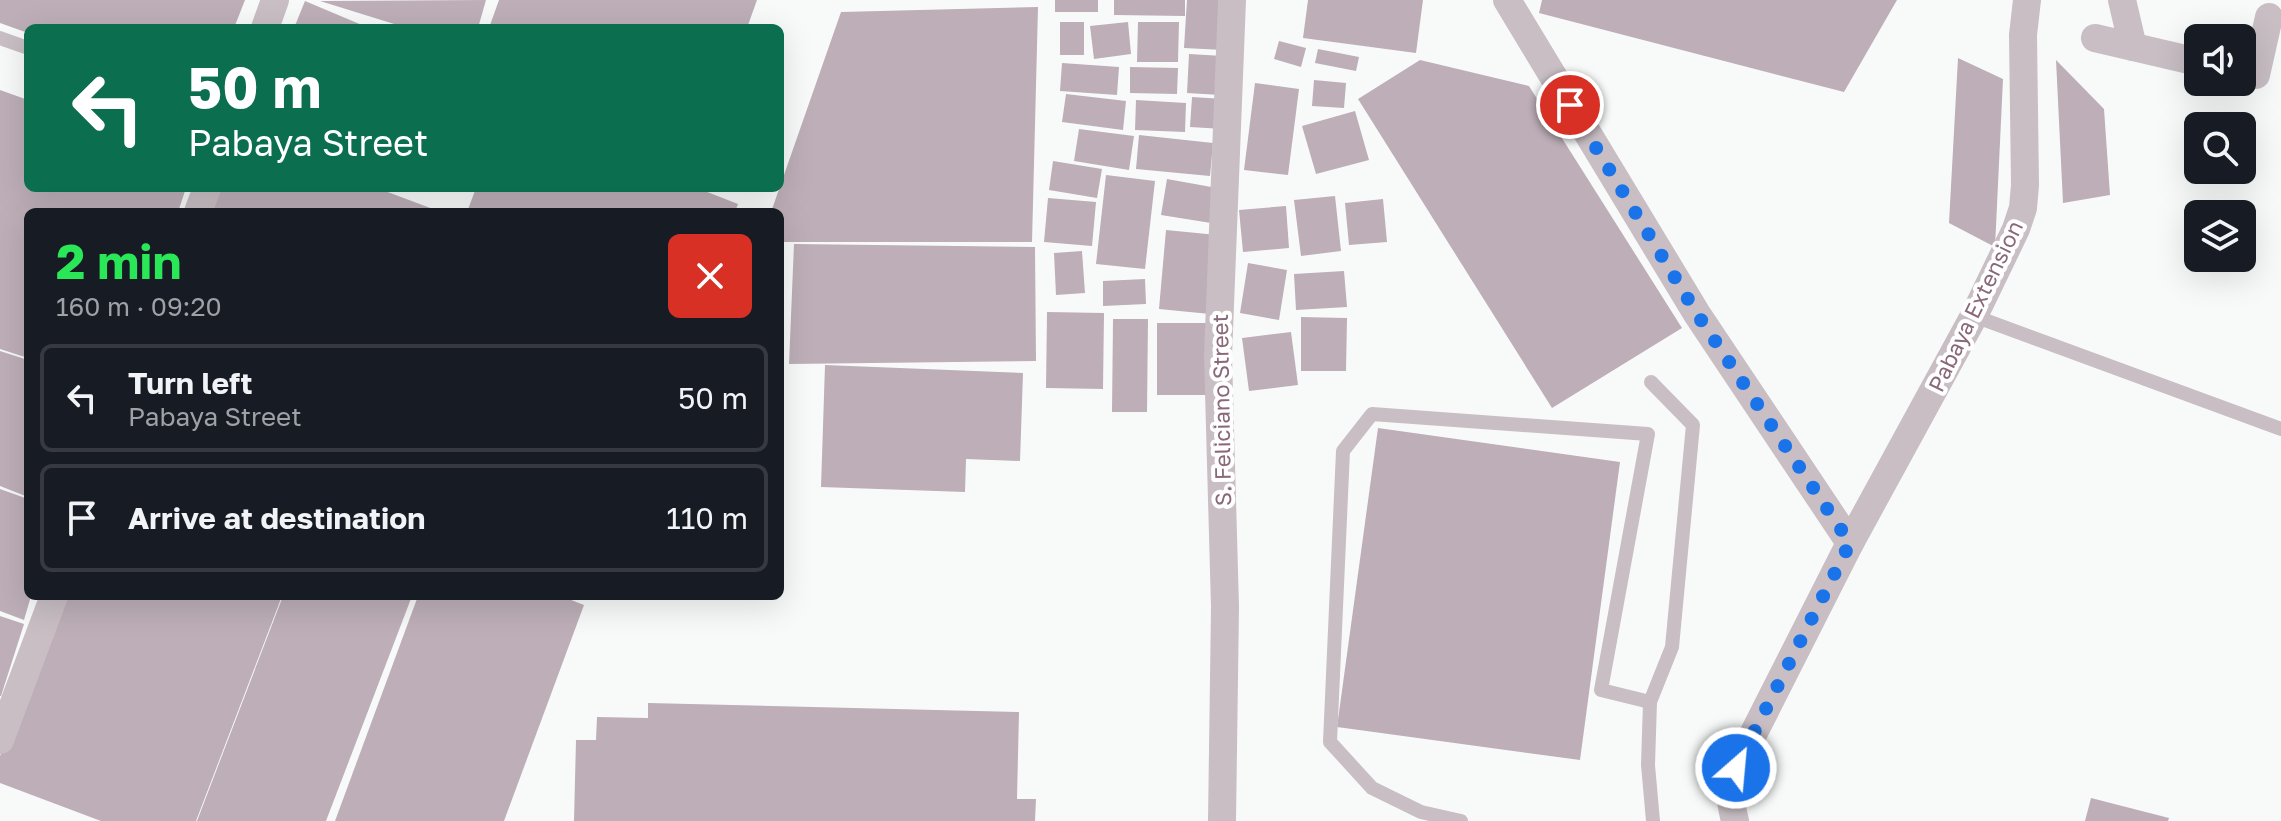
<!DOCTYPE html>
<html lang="en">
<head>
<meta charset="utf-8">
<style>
	body { margin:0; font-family:"Golos Text",sans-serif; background:#20242c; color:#f1f3f6; height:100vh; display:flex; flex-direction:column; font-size:30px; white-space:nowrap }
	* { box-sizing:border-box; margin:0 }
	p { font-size:26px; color:#9ea1a6 }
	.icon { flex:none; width:44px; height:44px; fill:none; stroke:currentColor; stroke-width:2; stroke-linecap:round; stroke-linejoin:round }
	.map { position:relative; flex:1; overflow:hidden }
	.side { position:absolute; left:24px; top:208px; width:760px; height:392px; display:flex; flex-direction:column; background:#171b24; border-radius:12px; box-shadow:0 8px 32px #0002 }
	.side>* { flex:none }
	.top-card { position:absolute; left:24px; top:24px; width:760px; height:168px; border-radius:12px; box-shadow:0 8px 32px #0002; background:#0b6e4f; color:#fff; overflow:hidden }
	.controls { position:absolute; left:2184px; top:24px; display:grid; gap:16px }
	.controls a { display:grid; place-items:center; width:72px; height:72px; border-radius:12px; background:#171b24; box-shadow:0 8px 32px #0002; font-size:40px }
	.pin { position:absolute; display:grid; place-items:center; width:68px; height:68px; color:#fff; margin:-34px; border:4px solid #fff; border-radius:50%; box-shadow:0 2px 8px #0007 }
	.me { position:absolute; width:88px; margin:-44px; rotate:27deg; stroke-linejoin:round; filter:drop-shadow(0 0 6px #0008) }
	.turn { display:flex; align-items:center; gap:28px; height:168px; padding:0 32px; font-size:36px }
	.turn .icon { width:104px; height:104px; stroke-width:2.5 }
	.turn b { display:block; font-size:56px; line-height:68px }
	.round { display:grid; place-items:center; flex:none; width:84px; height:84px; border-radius:12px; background:#20242c }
	.overview { display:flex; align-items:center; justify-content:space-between; height:136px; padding:0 32px }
	h1 { font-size:48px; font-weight:700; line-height:60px; color:#2ae757 }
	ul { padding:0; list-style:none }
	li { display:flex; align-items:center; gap:24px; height:108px; margin:0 16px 12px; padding:0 16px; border:4px solid #363941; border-radius:12px }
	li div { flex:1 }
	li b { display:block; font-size:30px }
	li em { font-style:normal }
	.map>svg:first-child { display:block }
	.building { fill:#bdaeb7 }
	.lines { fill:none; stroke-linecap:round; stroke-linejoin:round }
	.service { stroke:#c8bec4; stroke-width:14 }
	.minor { stroke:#c8bec4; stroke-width:28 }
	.route { stroke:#1a73e8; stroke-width:14; stroke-dasharray:0 25.2 }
	.labels { text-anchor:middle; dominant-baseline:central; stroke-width:8; stroke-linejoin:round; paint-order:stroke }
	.street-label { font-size:22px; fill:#89687a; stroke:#fff }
</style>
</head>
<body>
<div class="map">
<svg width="2281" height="821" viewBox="0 0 2281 821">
	<rect width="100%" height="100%" fill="#f8fafa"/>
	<g class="building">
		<path d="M 0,0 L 245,0 L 234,28 L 28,28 L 28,33 L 0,23 Z"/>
		<path d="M 486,0 L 478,28 L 407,28 L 320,1 Z"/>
		<path d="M 499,0 L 757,0 L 747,28 L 489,28 Z"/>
		<rect x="1055" y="0" width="43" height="12"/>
		<path d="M 1114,0 L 1185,0 L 1185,16 L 1114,15 Z"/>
		<path d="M 1187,0 L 1226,0 L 1223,50 L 1184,48 Z"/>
		<path d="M 1308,0 L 1423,0 L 1416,53 L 1303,38 Z"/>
		<path d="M 1542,0 L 1897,0 L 1844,92 L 1539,13 Z"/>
		<path d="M 305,1 L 369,28 L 294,28 Z"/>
		<path d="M 1038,7 L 1032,242 L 780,242 L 780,212 L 771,212 L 841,12 Z"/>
		<rect x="1060" y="22" width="24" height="33"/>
		<path d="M 1128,22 L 1131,54 L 1094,59 L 1090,26 Z"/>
		<path d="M 1138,22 L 1179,22 L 1178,62 L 1137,62 Z"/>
		<path d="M 1279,41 L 1306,48 L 1301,67 L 1274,59 Z"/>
		<path d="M 1318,49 L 1359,57 L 1356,71 L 1315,63 Z"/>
		<path d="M 1189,54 L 1223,56 L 1220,95 L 1187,93 Z"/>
		<path d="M 1958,58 L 2003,79 L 1995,247 L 1949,223 Z"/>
		<path d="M 1420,60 L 1529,86 L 1682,328 L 1552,408 L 1358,99 Z"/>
		<path d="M 2056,60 L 2104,109 L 2110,195 L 2063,203 Z"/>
		<path d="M 1062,63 L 1119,67 L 1117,95 L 1060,91 Z"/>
		<path d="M 1130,67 L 1178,68 L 1177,94 L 1130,93 Z"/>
		<path d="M 1314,80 L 1346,83 L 1344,108 L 1312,106 Z"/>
		<path d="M 1255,83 L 1299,89 L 1288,175 L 1244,170 Z"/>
		<path d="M 0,90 L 28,100 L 28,188 L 186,188 L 178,212 L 28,212 L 28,358 L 0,349 Z"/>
		<path d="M 1066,94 L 1126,101 L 1123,130 L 1062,122 Z"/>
		<path d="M 1192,97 L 1224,99 L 1223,129 L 1190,127 Z"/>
		<path d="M 1136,100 L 1186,103 L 1185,132 L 1135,130 Z"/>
		<path d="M 1355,111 L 1369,160 L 1316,174 L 1302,126 Z"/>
		<path d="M 1079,129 L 1134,136 L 1129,170 L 1074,161 Z"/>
		<path d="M 1139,135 L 1213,143 L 1210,176 L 1136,169 Z"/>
		<path d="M 1053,161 L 1102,169 L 1097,198 L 1049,190 Z"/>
		<path d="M 1106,175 L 1155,181 L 1145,269 L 1096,264 Z"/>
		<path d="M 1167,179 L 1217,188 L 1211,223 L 1161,215 Z"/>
		<path d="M 219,188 L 377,188 L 441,212 L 210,212 Z"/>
		<path d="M 476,188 L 697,188 L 738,204 L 735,212 L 467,212 Z"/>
		<path d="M 1335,196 L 1341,251 L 1301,256 L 1294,200 Z"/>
		<path d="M 1048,198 L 1096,202 L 1092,246 L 1044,242 Z"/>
		<path d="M 1383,199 L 1387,242 L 1349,245 L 1345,203 Z"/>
		<path d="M 1286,206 L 1289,248 L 1243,252 L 1239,210 Z"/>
		<path d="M 1166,230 L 1217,235 L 1210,314 L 1159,309 Z"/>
		<path d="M 794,244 L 1035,247 L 1036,361 L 789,364 Z"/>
		<path d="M 1082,251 L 1085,293 L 1056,295 L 1054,253 Z"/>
		<path d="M 1248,263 L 1287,270 L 1279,320 L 1240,313 Z"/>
		<path d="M 1344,271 L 1347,307 L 1296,310 L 1294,274 Z"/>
		<path d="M 1145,279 L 1146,304 L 1103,306 L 1103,281 Z"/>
		<path d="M 1047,312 L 1104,313 L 1103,389 L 1046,388 Z"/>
		<path d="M 1301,317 L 1347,318 L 1346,371 L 1301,371 Z"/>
		<path d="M 1113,319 L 1148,319 L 1147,412 L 1112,412 Z"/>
		<rect x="1157" y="323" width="52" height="72"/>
		<path d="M 1291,332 L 1298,385 L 1249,391 L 1242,338 Z"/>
		<path d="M 0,351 L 28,360 L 28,497 L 0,486 Z"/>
		<path d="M 825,365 L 1023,373 L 1020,461 L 966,459 L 965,492 L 821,487 Z"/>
		<path d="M 1378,428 L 1620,462 L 1580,760 L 1337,727 Z"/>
		<path d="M 0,489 L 28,499 L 28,596 L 31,596 L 24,620 L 0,611 Z"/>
		<path d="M 61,596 L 282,596 L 196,821 L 101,821 L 0,783 L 0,756 Z"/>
		<path d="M 283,596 L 412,596 L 326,821 L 197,821 Z"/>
		<path d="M 418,596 L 561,596 L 584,605 L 504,821 L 335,821 Z"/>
		<path d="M 0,616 L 24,624 L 1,696 L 0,696 Z"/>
		<path d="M 648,703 L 1019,712 L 1017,799 L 1036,799 L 1035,821 L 574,821 L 576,740 L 596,740 L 597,717 L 648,718 Z"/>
		<path d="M 2091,798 L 2169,818 L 2168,821 L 2085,821 Z"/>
	</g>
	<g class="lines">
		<g class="service">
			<path d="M 0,38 L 28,48"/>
			<path d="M 1974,316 L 2281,429"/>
			<path d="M 1651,382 L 1693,425 L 1672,647 L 1650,702 L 1648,765 L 1653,821"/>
			<path d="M 1461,821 L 1421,812 L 1372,788 L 1330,742 L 1343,451 L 1372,414 L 1648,434 L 1601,690 L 1650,702"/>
		</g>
		<g class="minor">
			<path d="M 1507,0 L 1697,314 L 1850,543"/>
			<path d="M 2122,0 L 2133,47"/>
			<path d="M 265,28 L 275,0"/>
			<path d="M 2095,38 L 2198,62"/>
			<path d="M 2256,75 L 2269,17"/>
			<path d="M 198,212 L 207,188"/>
			<path d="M 0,740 L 54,596"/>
			<path d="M 1222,821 L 1225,607 L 1218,356 L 1232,0"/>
			<path d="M 1735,821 C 1730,801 1728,788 1736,768 L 1850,543 L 1974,316 L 2016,229 L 2023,208 L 2025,185 L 2023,35 L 2027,0"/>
		</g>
	</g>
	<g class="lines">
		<path class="route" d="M 1570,105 L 1697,314 L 1850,543 L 1736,768"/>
	</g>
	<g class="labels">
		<g class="street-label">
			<text transform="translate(1975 306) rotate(-64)">Pabaya Extension</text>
			<text transform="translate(1221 410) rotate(-91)">S. Feliciano Street</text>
		</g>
	</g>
</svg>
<div class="controls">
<a><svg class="icon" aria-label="sound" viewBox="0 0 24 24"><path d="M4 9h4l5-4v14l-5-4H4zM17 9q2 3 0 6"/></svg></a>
<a><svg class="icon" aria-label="search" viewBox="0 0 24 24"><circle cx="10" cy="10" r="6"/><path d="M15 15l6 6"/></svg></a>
<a><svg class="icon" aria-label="layers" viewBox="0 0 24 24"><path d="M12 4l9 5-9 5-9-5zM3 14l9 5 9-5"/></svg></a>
</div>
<div class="pin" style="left:1570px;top:105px;background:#d93025"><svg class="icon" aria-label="arrive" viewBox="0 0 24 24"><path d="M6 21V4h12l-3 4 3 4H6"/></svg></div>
<svg class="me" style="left:1736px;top:768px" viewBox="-20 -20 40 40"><circle r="17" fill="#1a73e8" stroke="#fff" stroke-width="3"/><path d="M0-11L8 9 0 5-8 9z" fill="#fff"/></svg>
<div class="top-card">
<div class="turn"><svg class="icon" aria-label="left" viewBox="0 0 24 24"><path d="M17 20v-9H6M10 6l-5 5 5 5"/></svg><div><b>50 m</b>Pabaya Street</div></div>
</div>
<section class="side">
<div class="overview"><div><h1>2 min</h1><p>160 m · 09:20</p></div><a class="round" style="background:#d93025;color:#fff"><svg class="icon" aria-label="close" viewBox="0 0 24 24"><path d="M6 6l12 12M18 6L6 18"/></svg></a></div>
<ul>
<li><svg class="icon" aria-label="left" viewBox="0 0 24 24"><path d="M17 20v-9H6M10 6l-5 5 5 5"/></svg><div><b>Turn left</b><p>Pabaya Street</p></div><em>50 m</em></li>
<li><svg class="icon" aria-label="arrive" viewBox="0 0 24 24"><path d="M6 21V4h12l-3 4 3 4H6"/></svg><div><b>Arrive at destination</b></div><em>110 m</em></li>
</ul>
</section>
</div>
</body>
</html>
